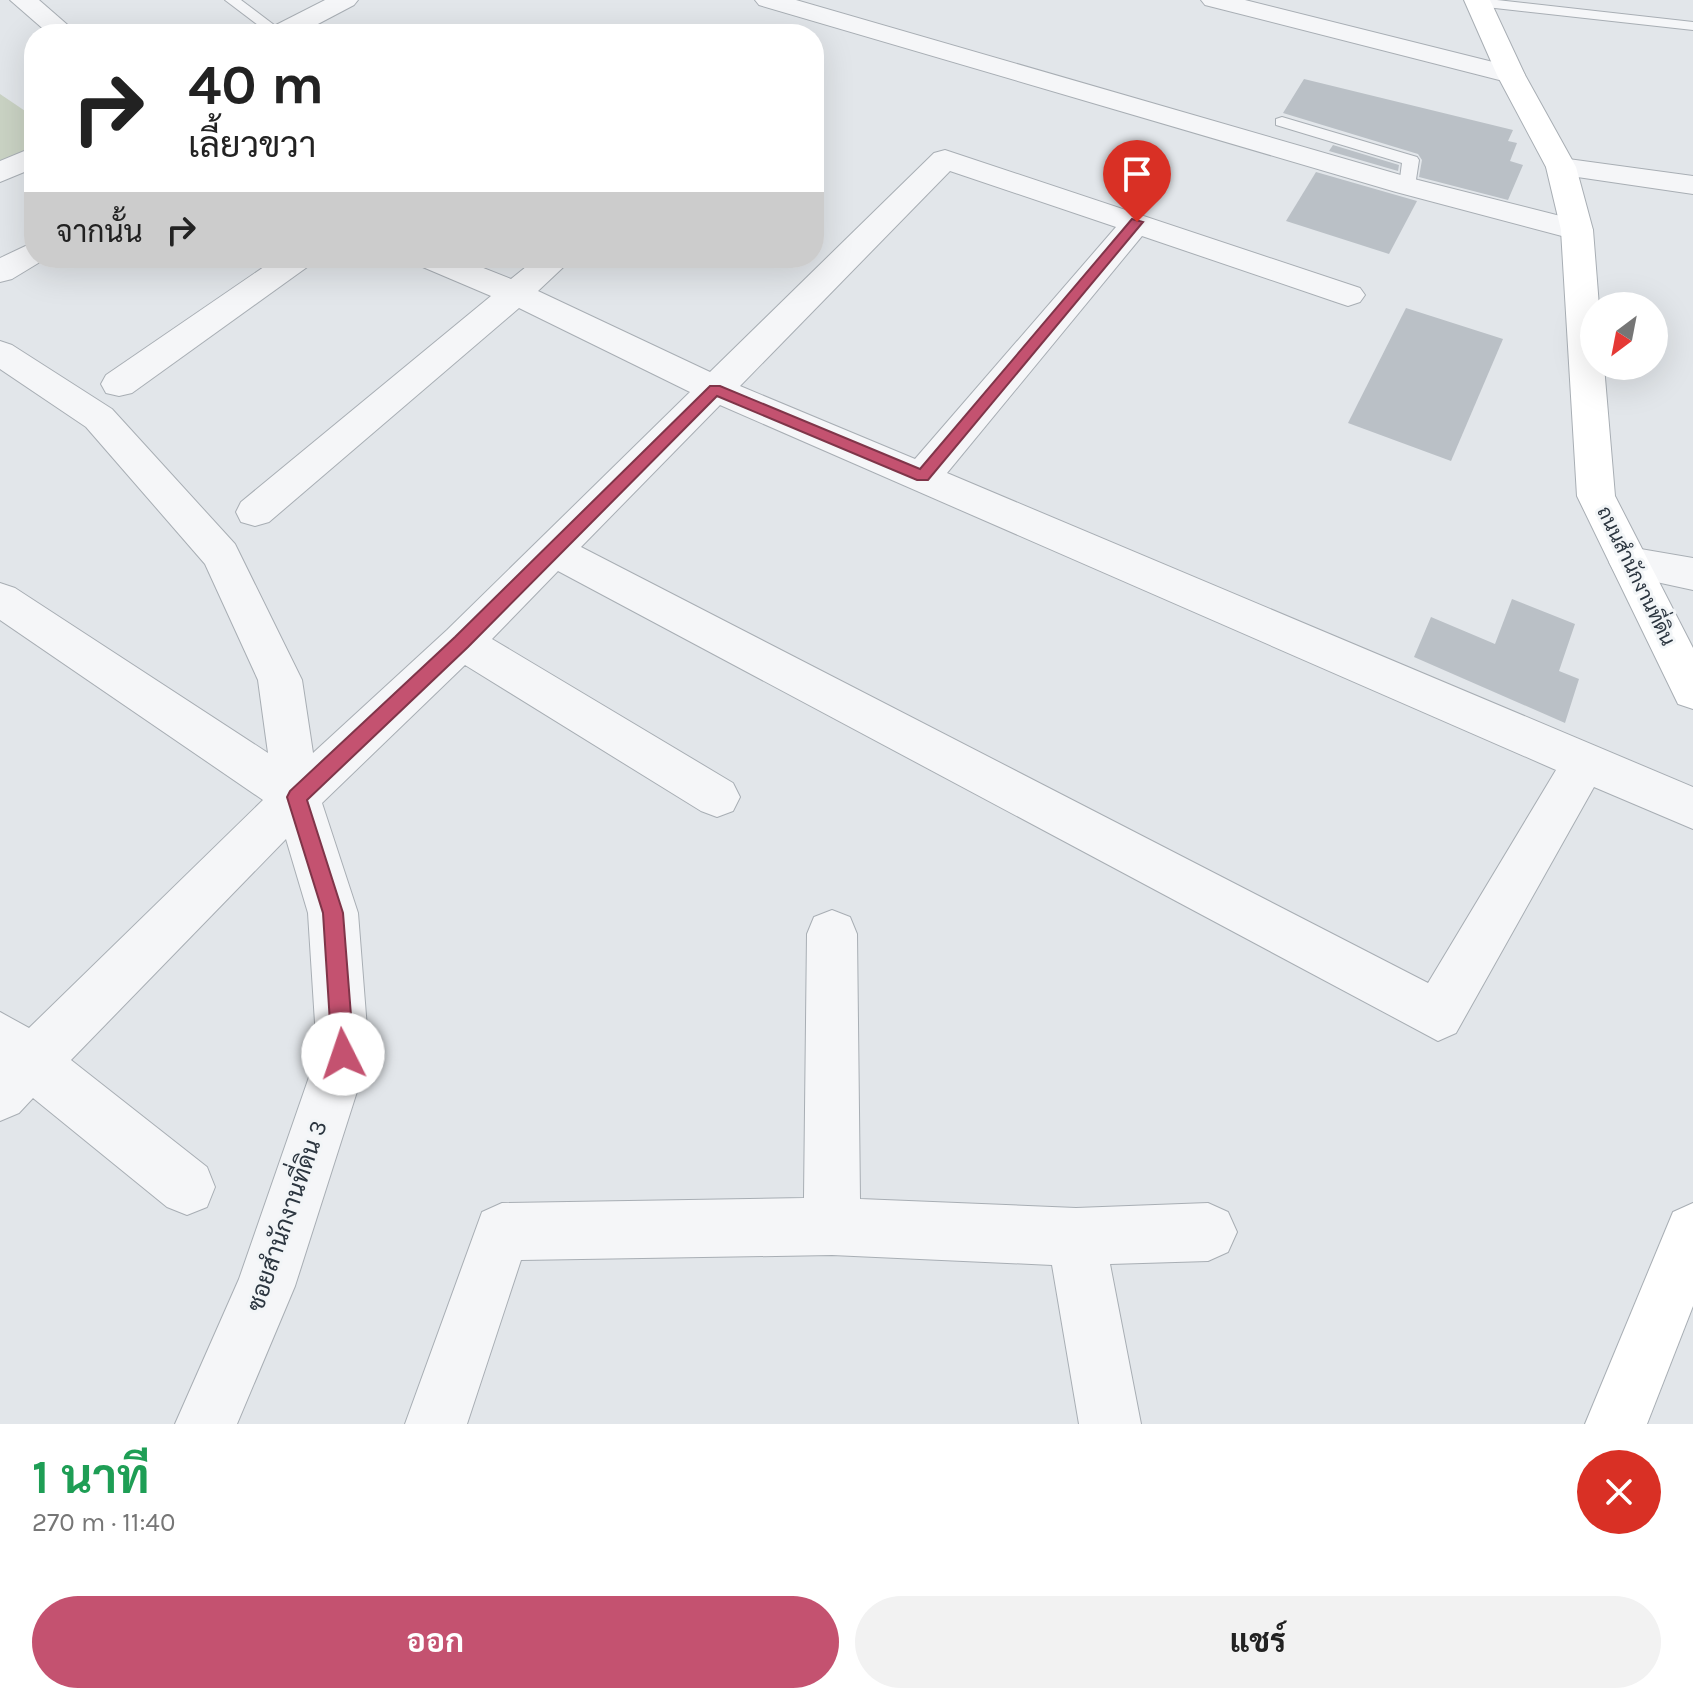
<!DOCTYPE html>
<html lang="th">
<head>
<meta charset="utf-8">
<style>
	body { margin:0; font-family:Karla,Sarabun,sans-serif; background:#f2f2f2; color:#222; height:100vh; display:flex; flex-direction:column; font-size:30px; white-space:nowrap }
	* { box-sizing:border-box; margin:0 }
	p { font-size:26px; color:#767676 }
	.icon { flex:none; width:44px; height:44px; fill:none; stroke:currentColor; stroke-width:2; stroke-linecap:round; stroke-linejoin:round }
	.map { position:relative; height:1424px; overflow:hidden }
	.side { display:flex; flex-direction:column; background:#fff; flex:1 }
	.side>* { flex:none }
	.guide { position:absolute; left:24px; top:24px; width:800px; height:244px; border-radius:32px; box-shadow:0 8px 32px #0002; background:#fff; color:#222; overflow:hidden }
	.needle { width:52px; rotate:212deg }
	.fabs { position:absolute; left:1580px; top:292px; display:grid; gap:16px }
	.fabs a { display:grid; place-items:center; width:88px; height:88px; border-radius:50%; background:#fff; box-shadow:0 8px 32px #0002; font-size:40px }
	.pin { position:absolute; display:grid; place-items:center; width:68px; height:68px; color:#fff; margin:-82px -34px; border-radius:50% 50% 50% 0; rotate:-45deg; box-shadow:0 0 8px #0007 }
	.pin .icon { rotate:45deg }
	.me { position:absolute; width:88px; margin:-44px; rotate:356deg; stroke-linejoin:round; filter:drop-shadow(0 0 6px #0008) }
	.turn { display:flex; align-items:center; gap:28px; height:168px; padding:0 32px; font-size:36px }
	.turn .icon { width:104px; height:104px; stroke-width:2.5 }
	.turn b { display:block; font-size:56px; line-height:68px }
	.then { display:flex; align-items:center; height:76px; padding:0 32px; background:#0003; gap:16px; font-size:30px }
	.round { display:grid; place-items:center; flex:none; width:84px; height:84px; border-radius:42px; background:#f2f2f2 }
	.headline { display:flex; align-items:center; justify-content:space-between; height:136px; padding:0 32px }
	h1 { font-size:48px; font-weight:700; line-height:60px; color:#1e9e55 }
	.cta { display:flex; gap:16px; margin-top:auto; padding:16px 32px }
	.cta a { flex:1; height:92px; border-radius:48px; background:#c45270; color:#fff; font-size:32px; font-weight:700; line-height:92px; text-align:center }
	.cta a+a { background:#f2f2f2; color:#222 }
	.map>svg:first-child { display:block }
	.green { fill:#cad3c4 }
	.building { fill:#bac0c6 }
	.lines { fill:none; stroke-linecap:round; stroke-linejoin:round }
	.lane-casing { stroke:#a8aeb4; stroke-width:2 }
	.street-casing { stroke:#a8aeb4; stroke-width:2 }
	.secondary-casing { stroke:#a8aeb4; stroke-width:2 }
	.lane { fill:#f5f6f8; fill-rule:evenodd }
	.street { fill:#f5f6f8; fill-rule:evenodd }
	.secondary { fill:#fff; fill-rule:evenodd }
	.route { fill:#c45270; stroke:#7f3549; stroke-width:2 }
	.labels { text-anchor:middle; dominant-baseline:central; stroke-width:6; stroke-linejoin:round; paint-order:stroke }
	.far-street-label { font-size:20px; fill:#2c3640; stroke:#f2f5f7 }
	.street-label { font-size:24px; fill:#2c3640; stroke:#f2f5f7 }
</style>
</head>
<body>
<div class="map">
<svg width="1693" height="1424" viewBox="0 0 1693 1424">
	<rect width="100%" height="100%" fill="#e2e6ea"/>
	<path class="green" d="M 0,94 L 34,117 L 34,146 L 0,162 Z"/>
	<g class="building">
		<path d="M 1304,79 L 1513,130 L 1508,141 L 1517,143 L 1510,161 L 1523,165 L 1508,200 L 1419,177 L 1422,160 L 1418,154 L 1283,113 Z"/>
		<path d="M 1333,145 L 1399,165 L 1398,171 L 1329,151 Z"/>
		<path d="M 1316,172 L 1417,201 L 1389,254 L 1286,221 Z"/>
		<path d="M 1406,308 L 1503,339 L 1451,461 L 1348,423 Z"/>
		<path d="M 1512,599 L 1575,624 L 1559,671 L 1579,679 L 1565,723 L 1414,657 L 1431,617 L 1495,644 Z"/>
	</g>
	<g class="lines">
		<defs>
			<g id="lane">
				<path d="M 225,0 L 241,0 L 286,34 L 270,34 Z"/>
				<path d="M 1471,0 L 1497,0 L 1693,22 L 1693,30 L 1477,6 L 1472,5 Z"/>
				<path d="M 1282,117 L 1417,157 L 1419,160 L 1415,186 L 1407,191 L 1399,186 L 1402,163 L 1276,125 L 1276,119 Z"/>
			</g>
			<g id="street">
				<path d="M 10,0 L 39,0 L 78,34 L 49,34 Z"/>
				<path d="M 325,0 L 358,0 L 354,5 L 299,34 L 266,34 L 270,28 Z"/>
				<path d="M 755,0 L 796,0 L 1418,180 L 1588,223 L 1593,230 L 1588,237 L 1577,240 L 1396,192 L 759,5 Z"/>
				<path d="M 1201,0 L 1245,0 L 1521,69 L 1525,75 L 1521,81 L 1511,83 L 1205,5 Z"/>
				<path d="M 34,147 L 34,168 L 0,182 L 0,161 Z"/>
				<path d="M 945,150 L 1360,288 L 1365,295 L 1360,302 L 1348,306 L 1336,302 L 1142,236 L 947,473 L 1693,787 L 1693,829 L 1594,787 L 1456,1033 L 1438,1041 L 558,571 L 492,639 L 733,783 L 740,797 L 733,811 L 717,817 L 701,811 L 465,665 L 322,803 L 358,913 L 369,1054 L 295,1286 L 237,1424 L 175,1424 L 239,1279 L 317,1054 L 308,913 L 286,839 L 71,1060 L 207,1167 L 215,1187 L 207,1207 L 187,1215 L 167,1207 L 33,1098 L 19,1113 L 0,1121 L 0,1012 L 29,1028 L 263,800 L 0,620 L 0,583 L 15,588 L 268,753 L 258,680 L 205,564 L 86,427 L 0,369 L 0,341 L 12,345 L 112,409 L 235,544 L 302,680 L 313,753 L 447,630 L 690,392 L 519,308 L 269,522 L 255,526 L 241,522 L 236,512 L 241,502 L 491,296 L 418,265 L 413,258 L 458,258 L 511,279 L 537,258 L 573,258 L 538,291 L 710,372 L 934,153 ZM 950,171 L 1116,227 L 915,459 L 740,386 ZM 720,405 L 1556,770 L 1428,983 L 581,547 Z"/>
				<path d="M 1561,158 L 1693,176 L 1693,194 L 1550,173 L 1546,167 L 1550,161 Z"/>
				<path d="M 34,242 L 34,258 L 45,259 L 12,279 L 0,282 L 0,258 Z"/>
				<path d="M 277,258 L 315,258 L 310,265 L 132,393 L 119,396 L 106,393 L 101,384 L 106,375 Z"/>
				<path d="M 1629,547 L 1693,558 L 1693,590 L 1615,573 L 1609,562 L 1615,551 Z"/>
				<path d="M 832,910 L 850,917 L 857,934 L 860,1199 L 1076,1208 L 1208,1203 L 1228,1212 L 1237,1232 L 1228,1252 L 1208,1261 L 1110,1264 L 1141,1424 L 1079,1424 L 1052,1265 L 832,1255 L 521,1260 L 467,1424 L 405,1424 L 482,1212 L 502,1203 L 804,1198 L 807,934 L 814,917 Z"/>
			</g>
			<g id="secondary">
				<path d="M 1464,0 L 1490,0 L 1525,75 L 1576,167 L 1593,230 L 1599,306 L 1594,306 L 1594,366 L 1604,366 L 1615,496 L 1693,648 L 1693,709 L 1678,704 L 1577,496 L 1561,230 L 1546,167 L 1497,75 Z"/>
				<path d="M 1693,1203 L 1693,1306 L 1647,1424 L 1585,1424 L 1673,1212 Z"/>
			</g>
		</defs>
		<use href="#lane" class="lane-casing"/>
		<use href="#street" class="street-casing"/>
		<use href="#secondary" class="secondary-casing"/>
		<use href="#lane" class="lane"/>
		<use href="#street" class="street"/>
		<use href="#secondary" class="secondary"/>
	</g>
	<path class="route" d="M 1132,219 L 1143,222 L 928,480 L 917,480 L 717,396 L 468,647 L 307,800 L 343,913 L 354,1054 L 351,1061 L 343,1065 L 335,1061 L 332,1054 L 323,913 L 287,797 L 290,791 L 455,637 L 710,386 L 720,386 L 920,469 Z"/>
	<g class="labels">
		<g class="far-street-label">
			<text transform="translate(1636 576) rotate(64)">ถนนสำนักงานที่ดิน</text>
		</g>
		<g class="street-label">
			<text transform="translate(287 1216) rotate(-71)">ซอยสำนักงานที่ดิน 3</text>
		</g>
	</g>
</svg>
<div class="fabs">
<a><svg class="needle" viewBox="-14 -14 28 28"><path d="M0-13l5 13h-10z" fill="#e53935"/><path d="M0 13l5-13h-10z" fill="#767676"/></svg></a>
</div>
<div class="pin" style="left:1137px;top:222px;background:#d93025"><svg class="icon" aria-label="arrive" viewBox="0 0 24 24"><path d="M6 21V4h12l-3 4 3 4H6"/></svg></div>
<svg class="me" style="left:343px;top:1054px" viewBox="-20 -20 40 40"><circle r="19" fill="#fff"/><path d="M0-13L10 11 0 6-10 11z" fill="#c45270"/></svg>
<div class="guide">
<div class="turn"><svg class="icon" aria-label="right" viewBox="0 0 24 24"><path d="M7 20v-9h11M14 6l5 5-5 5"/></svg><div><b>40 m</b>เลี้ยวขวา</div></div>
<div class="then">จากนั้น<svg class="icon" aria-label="right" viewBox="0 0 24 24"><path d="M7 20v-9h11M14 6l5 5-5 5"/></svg></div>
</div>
</div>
<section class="side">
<div class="headline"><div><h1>1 นาที</h1><p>270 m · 11:40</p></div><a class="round" style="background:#d93025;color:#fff"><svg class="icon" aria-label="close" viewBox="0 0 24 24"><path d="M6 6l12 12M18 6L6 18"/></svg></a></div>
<div class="cta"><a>ออก</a><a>แชร์</a></div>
</section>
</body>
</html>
